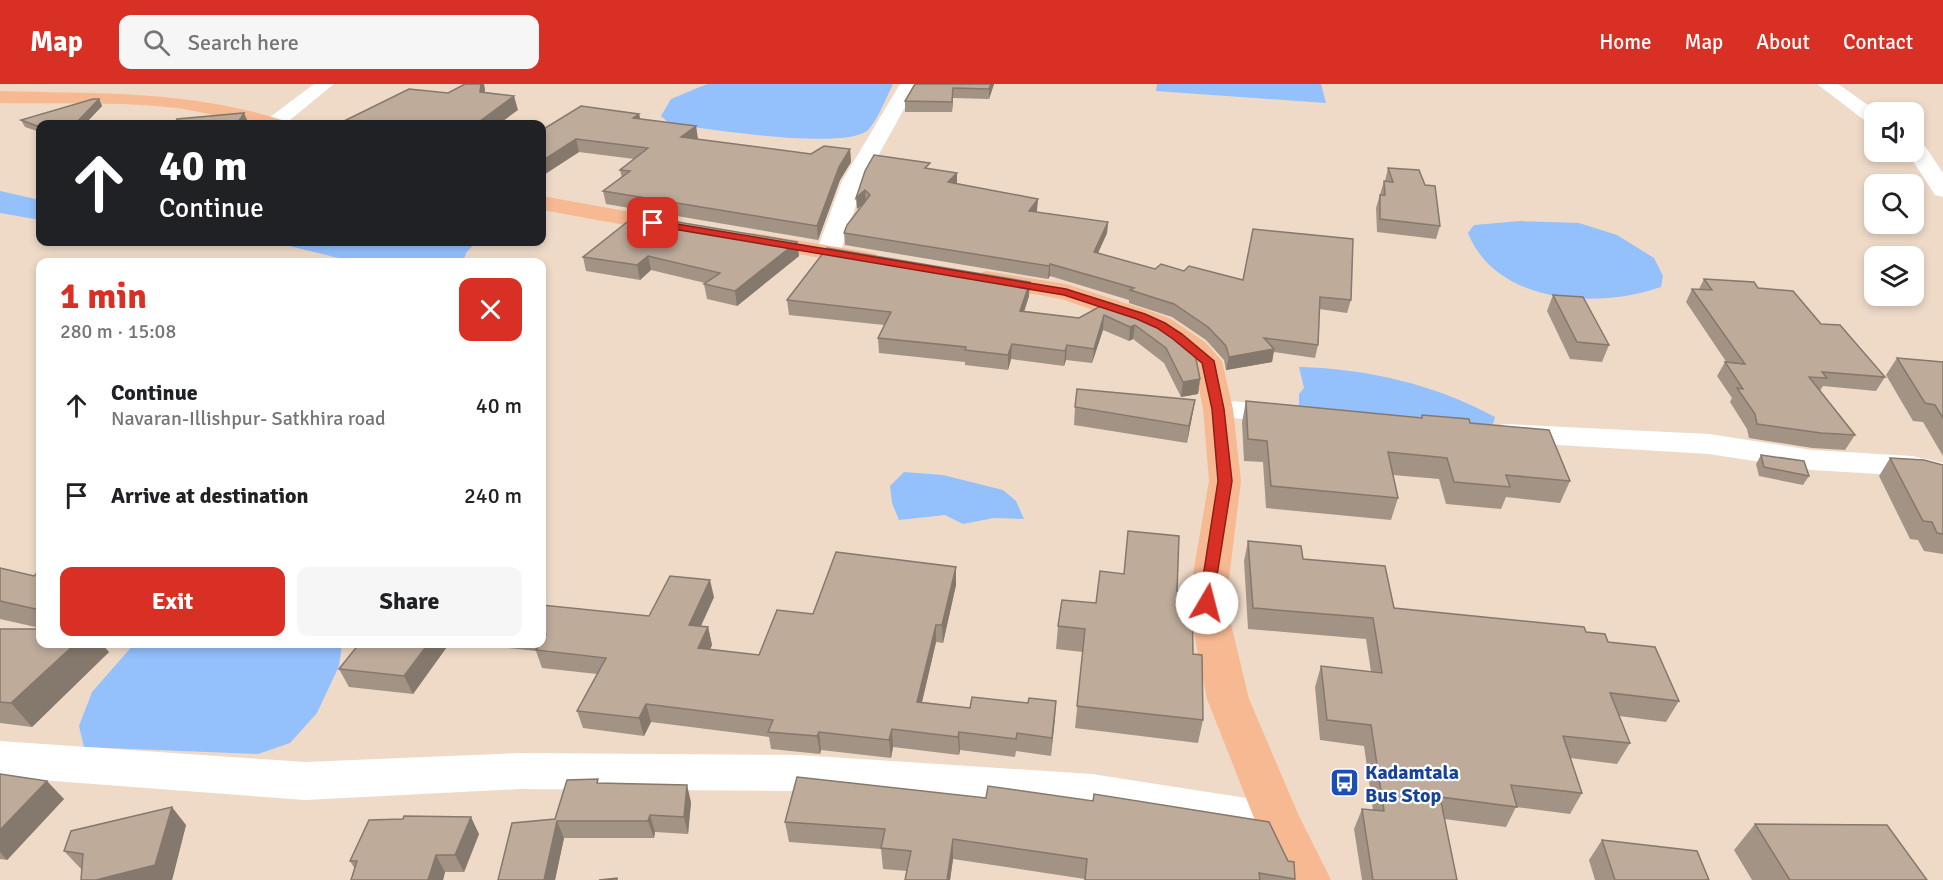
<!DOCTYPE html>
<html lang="en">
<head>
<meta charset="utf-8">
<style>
	body { margin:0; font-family:Signika,sans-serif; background:#f6f6f6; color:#202124; height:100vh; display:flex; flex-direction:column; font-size:22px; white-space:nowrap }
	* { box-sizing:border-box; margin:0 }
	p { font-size:20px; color:#757577 }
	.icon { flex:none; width:33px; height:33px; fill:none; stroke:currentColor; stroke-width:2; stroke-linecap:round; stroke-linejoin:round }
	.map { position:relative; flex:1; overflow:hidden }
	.drawer { position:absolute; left:36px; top:174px; width:510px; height:390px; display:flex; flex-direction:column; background:#fff; border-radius:12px; box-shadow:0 3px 9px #0003 }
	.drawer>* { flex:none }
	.top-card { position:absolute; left:36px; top:36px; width:510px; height:126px; border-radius:12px; box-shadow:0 3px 9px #0003; background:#202124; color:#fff; overflow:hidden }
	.fabs { position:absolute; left:1864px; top:18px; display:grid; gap:12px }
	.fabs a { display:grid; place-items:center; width:60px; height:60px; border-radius:12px; background:#fff; box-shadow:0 3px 9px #0003; font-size:30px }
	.pin { position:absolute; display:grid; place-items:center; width:51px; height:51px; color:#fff; margin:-26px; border-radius:12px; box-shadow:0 3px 9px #0006 }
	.me { position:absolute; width:66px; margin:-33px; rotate:8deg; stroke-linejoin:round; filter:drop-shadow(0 0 4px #0008) }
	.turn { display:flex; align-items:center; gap:21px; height:126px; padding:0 24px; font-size:27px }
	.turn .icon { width:78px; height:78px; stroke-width:2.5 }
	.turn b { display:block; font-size:42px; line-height:51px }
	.round { display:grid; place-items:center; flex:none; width:63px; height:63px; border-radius:12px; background:#f6f6f6 }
	.overview { display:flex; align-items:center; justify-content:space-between; height:102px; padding:0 24px }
	h1 { font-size:36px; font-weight:800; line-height:45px; color:#d93025 }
	.cta { display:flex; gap:12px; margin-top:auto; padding:12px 24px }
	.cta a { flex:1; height:69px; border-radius:12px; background:#d93025; color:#fff; font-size:24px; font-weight:800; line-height:69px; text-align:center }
	.cta a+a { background:#f6f6f6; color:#202124 }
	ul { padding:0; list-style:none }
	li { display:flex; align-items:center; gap:18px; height:90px; padding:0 24px }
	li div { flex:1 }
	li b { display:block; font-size:22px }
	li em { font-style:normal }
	header { display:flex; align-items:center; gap:36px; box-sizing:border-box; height:84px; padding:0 30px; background:#d93025; color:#fff }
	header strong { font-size:28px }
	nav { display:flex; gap:33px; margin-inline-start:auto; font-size:21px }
	.search { width:420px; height:54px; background:#f6f6f6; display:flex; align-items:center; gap:15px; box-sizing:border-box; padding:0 21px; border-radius:12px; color:#757577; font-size:22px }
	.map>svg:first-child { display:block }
	.water { fill:#94c0fc }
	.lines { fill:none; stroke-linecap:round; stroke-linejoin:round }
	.river { fill:#94c0fc; fill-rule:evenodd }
	.minor { fill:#fff; fill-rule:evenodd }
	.highway { fill:#f7b992; fill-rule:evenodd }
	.wall { fill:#a39384 }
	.shaded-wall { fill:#85786c }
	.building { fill:#beab9a; stroke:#85786c; stroke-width:1.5 }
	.route { fill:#d93025; stroke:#8d1f18; stroke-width:1.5 }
	.labels { text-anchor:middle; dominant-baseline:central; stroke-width:4.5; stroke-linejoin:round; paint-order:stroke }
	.near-transit-label { font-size:20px; font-weight:bold; fill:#164399; stroke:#fff; text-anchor:start }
</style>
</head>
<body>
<header>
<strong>Map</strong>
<div class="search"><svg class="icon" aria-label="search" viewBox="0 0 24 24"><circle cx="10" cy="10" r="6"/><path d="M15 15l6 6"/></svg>Search here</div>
<nav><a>Home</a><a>Map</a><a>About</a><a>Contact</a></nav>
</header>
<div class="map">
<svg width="1943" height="796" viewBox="0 0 1943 796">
	<rect width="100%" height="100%" fill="#efdac8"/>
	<g class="water">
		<path d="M 707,0 L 893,0 C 886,14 879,33 869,45 C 849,68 703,44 670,40 L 661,32 L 671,15 Z"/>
		<path d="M 1157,0 L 1321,0 L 1326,19 L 1156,7 Z"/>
		<path d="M 1520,137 L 1579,139 L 1617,151 L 1654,174 L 1663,192 L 1661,203 C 1598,225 1497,221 1468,149 L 1474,141 Z"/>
		<path d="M 292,158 L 466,158 L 475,159 L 466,169 L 463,178 L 355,178 L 285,161 Z"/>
		<path d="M 1299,283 C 1368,285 1434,300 1495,333 L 1493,340 L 1482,345 L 1299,329 L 1299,310 L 1304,304 Z"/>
		<path d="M 904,388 L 943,391 L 1003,406 L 1016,417 L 1024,435 L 994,434 L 963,440 L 945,431 L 899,436 L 892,419 L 890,402 Z"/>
		<path d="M 134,560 L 342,560 L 339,582 L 317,629 L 290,659 L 258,670 L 84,663 L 79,642 L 92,608 Z"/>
	</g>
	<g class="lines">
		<path class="river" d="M 0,107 L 40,116 L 40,136 L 0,129 Z"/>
		<g class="minor">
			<path d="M 314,0 L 334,0 L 285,40 L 264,40 L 266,36 Z"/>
			<path d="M 900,0 L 918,0 L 864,97 L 840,169 L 837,174 L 828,176 L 819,174 L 816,169 L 842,97 Z"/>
			<path d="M 1817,0 L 1838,0 L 1878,28 L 1875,28 L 1875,41 L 1868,39 Z"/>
			<path d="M 1914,57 L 1925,62 L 1943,89 L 1943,113 L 1935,111 L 1907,68 L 1914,68 Z"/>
			<path d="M 1218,316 L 1287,322 L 1298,325 L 1302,331 L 1298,337 L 1287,340 L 1207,331 L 1203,325 L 1207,319 Z"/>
			<path d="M 1506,340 L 1709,350 L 1812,366 L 1912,372 L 1943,379 L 1943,399 L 1912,392 L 1812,386 L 1709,370 L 1506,358 L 1495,356 L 1490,349 L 1495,342 Z"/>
			<path d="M 0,657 L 305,678 L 521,669 L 799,671 L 1092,690 L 1279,719 L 1295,725 L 1302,739 L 1295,753 L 1279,759 L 1092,728 L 799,707 L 521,705 L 305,716 L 0,693 Z"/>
		</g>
		<g class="highway">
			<path d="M 0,7 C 99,10 186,6 282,36 L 285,40 C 253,44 210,28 176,24 C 118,17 58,20 0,19 Z"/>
			<path d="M 542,112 L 675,136 L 683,138 L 687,143 L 683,148 L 675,150 L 542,126 Z"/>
			<path d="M 753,149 L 867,168 L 876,170 L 879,175 L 876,180 L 867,182 L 745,161 L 741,156 L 745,151 Z"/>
			<path d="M 986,187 L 1066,200 L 1150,227 L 1171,235 L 1205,258 L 1222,277 L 1233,325 L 1241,397 L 1226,519 L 1249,615 L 1299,732 L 1331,796 L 1283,796 L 1256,739 L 1207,615 L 1188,519 L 1209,397 L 1203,325 L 1194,279 L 1185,270 L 1151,247 L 1132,239 L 1061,215 L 977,200 L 973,195 L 977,190 Z"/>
		</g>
	</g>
	<g class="wall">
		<path d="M 915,0 L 994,0 L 989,15 L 953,14 L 952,28 L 905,28 L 905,17 Z"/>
		<path d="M 99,15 L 102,22 L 85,40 L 40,40 L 40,48 L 25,43 L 21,36 Z"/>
		<path d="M 639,30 L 640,35 L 696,42 L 697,55 L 811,70 L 850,65 L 851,78 L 840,96 L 818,156 L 606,120 L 603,107 L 622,94 L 620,86 L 634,75 L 579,68 L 542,92 L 542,46 Z"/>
		<path d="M 1388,84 L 1440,142 L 1436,155 L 1377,148 L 1376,124 L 1384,97 L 1385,97 Z"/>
		<path d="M 930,85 L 957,89 L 957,100 L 1038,115 L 1036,128 L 1108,138 L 1107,149 L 1098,169 L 1155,185 L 1184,187 L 1243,196 L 1351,216 L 1347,229 L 1319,225 L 1318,261 L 1315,274 L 1274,268 L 1272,278 L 1226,286 L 1224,276 L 1206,256 L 1172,233 L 1129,219 L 1129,216 L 1050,192 L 1048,195 L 845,161 L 844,149 L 862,121 L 857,125 L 865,87 Z"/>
		<path d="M 797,158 L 799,172 L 737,222 L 707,215 L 704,200 L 705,199 L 651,186 L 640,196 L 586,187 L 583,173 Z"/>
		<path d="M 1704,195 L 1758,204 L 1821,240 L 1885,293 L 1876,307 L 1823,302 L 1820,307 L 1855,351 L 1845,366 L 1812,364 L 1749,354 L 1747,345 L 1730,318 L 1732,314 L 1717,292 L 1725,278 L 1727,279 L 1686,218 L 1692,205 L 1699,205 Z"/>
		<path d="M 1553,211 L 1609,261 L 1602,278 L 1570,275 L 1547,227 Z"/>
		<path d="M 1029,212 L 1024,227 L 1079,234 L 1106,219 L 1152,235 L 1200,295 L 1198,310 L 1181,313 L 1164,279 L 1133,255 L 1129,257 L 1103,246 L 1092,279 L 1066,276 L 1064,282 L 1011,275 L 1008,286 L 965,281 L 965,278 L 879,269 L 878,254 L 884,241 L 789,231 L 787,216 Z"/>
		<path d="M 1897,274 L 1943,278 L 1943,372 L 1923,338 L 1913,337 L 1886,291 Z"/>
		<path d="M 1195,316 L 1187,359 L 1074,341 L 1075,323 Z"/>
		<path d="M 1246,317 L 1421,334 L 1422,331 L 1470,339 L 1570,397 L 1560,419 L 1506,413 L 1501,425 L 1446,420 L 1439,395 L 1393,391 L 1398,414 L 1391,436 L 1266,424 L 1263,378 L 1244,377 L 1242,338 Z"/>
		<path d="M 1761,371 L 1809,392 L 1803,401 L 1759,392 L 1756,380 Z"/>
		<path d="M 1890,374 L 1943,381 L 1943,470 L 1924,467 L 1918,456 L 1910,455 L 1879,392 Z"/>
		<path d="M 1128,447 L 1177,507 L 1193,570 L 1203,636 L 1198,659 L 1075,644 L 1083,568 L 1056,565 L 1058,542 L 1096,519 L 1124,490 Z"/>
		<path d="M 1248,457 L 1303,475 L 1394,524 L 1586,548 L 1608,558 L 1679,617 L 1666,638 L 1619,632 L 1630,659 L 1617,680 L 1570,674 L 1582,709 L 1570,730 L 1516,723 L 1506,743 L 1444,735 L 1457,796 L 1362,796 L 1354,745 L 1362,725 L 1373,726 L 1364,662 L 1320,656 L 1315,603 L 1321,582 L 1371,588 L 1366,555 L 1248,545 L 1244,477 Z"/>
		<path d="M 0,484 L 34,492 L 40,486 L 40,544 L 0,535 Z"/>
		<path d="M 956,501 L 943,559 L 936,558 L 922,618 L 970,624 L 1056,617 L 1051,672 L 1016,667 L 1015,673 L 960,666 L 959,671 L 893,663 L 891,674 L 821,666 L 820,670 L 771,665 L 769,653 L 651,638 L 644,652 L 583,644 L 577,627 L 597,590 L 542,584 L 536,567 L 471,560 L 542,560 L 542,521 L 649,532 L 714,513 L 701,542 L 708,543 L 712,561 L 710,566 L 759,571 L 813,530 Z"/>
		<path d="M 0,545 L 109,568 L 32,643 L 0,639 Z"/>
		<path d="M 449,560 L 413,610 L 349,603 L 339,585 Z"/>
		<path d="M 0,690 L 64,715 L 7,776 L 0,775 Z"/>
		<path d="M 797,693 L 1295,795 L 1294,796 L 1084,796 L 1085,795 L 953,775 L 950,796 L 905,796 L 907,787 L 883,785 L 881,765 L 789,758 L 785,738 Z"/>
		<path d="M 599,699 L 691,718 L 688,750 L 655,748 L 654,754 L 564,754 L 555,796 L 498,796 L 555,735 Z"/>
		<path d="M 1755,740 L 1927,796 L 1752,796 L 1734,766 Z"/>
		<path d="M 186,741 L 172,796 L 81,796 L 82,786 L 64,767 Z"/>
		<path d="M 479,750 L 464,788 L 445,788 L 443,796 L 351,796 L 355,785 L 350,777 Z"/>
		<path d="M 1602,756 L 1709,796 L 1595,796 L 1589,776 Z"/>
	</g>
	<g class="shaded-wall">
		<path d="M 481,0 L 484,0 L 485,5 L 484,22 L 480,8 Z"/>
		<path d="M 991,0 L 994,0 L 989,15 L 989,5 Z"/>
		<path d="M 953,4 L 953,14 L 952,28 L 952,18 Z"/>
		<path d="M 514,12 L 518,26 L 499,40 L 476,40 Z"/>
		<path d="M 99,15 L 102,22 L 85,40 L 75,40 Z"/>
		<path d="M 244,29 L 249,40 L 237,40 Z"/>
		<path d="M 639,30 L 642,42 L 633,34 Z"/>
		<path d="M 696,42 L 698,55 L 683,65 L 681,53 Z"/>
		<path d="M 576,55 L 579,68 L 542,92 L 542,77 Z"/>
		<path d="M 850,65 L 851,78 L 840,96 L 818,156 L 817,142 L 839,83 Z"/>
		<path d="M 957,89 L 957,100 L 948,98 Z"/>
		<path d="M 865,106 L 866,118 L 857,125 L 856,114 Z"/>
		<path d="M 1038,115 L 1037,127 L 1028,138 L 1029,127 Z"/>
		<path d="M 1108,138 L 1107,149 L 1093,180 L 1094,168 Z"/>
		<path d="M 797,158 L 799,172 L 737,222 L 735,207 Z"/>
		<path d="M 648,172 L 651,186 L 640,196 L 637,181 Z"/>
		<path d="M 1050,180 L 1050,192 L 1048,195 L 1049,182 Z"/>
		<path d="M 1030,198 L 1029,212 L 1020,241 L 1020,227 Z"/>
		<path d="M 1104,231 L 1103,246 L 1092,279 L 1094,265 Z"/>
		<path d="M 1135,241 L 1133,255 L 1129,257 L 1130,243 Z"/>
		<path d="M 1012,260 L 1011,275 L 1008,286 L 1008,271 Z"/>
		<path d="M 1067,261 L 1066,276 L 1064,282 L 1065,267 Z"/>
		<path d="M 1274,265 L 1272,278 L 1226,286 L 1229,273 Z"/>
		<path d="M 1200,295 L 1198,310 L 1181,313 L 1183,298 Z"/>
		<path d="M 1195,316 L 1192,333 L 1187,359 L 1189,342 Z"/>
		<path d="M 956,483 L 956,501 L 943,559 L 942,541 Z"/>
		<path d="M 710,496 L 714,513 L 693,559 L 689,541 Z"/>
		<path d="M 936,541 L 936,558 L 918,635 L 917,618 Z"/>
		<path d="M 708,543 L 712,561 L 702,582 L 698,564 Z"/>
		<path d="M 75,560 L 102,560 L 109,568 L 32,643 L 11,619 Z"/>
		<path d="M 428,560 L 449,560 L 413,610 L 404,592 Z"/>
		<path d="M 1056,617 L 1055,635 L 1051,672 L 1052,654 Z"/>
		<path d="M 646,620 L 651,638 L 644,652 L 639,634 Z"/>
		<path d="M 892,645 L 893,663 L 891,674 L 889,656 Z"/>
		<path d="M 819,648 L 821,666 L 820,670 L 817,652 Z"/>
		<path d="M 959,648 L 960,666 L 959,671 L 958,653 Z"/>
		<path d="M 47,697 L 64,715 L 7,776 L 0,768 L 0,746 Z"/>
		<path d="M 687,701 L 691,718 L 688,750 L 684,733 Z"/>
		<path d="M 172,723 L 186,741 L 172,796 L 96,796 Z"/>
		<path d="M 650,731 L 655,748 L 654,754 L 648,737 Z"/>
		<path d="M 471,733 L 479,750 L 464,788 L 455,771 Z"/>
		<path d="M 557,737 L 564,754 L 555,796 L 544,796 Z"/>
		<path d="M 953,755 L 953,775 L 950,796 L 947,796 Z"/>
		<path d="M 436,771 L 445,788 L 443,796 L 428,796 Z"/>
	</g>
	<g class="building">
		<path d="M 465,0 L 481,0 L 480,8 L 514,12 L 476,40 L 338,40 L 409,5 L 448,9 Z"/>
		<path d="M 915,0 L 991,0 L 989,5 L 953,4 L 952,18 L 905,17 Z"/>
		<path d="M 93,15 L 99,15 L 75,40 L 40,40 L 40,43 L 21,36 Z"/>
		<path d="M 581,22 L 639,30 L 633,34 L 696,42 L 681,53 L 811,70 L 824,62 L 850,65 L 839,83 L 817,142 L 603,107 L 630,87 L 620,86 L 648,64 L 576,55 L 542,77 L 542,46 Z"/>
		<path d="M 244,29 L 237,40 L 175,40 L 177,35 Z"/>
		<path d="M 874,71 L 930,79 L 925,84 L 957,89 L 948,98 L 1038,115 L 1029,127 L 1108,138 L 1094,168 L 1155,185 L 1161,180 L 1184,187 L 1189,182 L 1243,196 L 1253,145 L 1353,155 L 1351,216 L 1320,213 L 1318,261 L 1264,254 L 1274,265 L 1229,273 L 1226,262 L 1208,243 L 1174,220 L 1130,206 L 1134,204 L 1050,180 L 1049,182 L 844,149 L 847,141 L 870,111 L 865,106 L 856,114 L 865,87 Z"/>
		<path d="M 1388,84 L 1419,86 L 1425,101 L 1435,102 L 1440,142 L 1380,135 L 1380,111 L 1385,111 L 1384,97 L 1393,98 Z"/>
		<path d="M 636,131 L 797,158 L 735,207 L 704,200 L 720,189 L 648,172 L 637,181 L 583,173 Z"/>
		<path d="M 827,164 L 1030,198 L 1020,227 L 1079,234 L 1106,219 L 1152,235 L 1194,265 L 1200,295 L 1183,298 L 1166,264 L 1135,241 L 1130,243 L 1104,231 L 1094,265 L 1067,261 L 1065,267 L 1012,260 L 1008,271 L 965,266 L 966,263 L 878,254 L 891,228 L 787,216 Z"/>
		<path d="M 1704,195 L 1754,198 L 1758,204 L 1793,207 L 1821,240 L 1840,241 L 1885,293 L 1822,288 L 1827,294 L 1809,293 L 1855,351 L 1821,349 L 1757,340 L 1755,330 L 1737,304 L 1743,305 L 1725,278 L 1745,280 L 1692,205 L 1712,206 Z"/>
		<path d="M 1553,211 L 1583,213 L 1609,261 L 1577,258 Z"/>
		<path d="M 1897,274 L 1943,278 L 1943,334 L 1935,321 L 1925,319 Z"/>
		<path d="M 1077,305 L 1195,316 L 1189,342 L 1075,323 Z"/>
		<path d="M 1246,317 L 1422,334 L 1422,331 L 1469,335 L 1470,339 L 1549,346 L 1570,397 L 1506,391 L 1510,403 L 1454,398 L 1447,374 L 1388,368 L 1398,414 L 1271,402 L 1267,357 L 1248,355 Z"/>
		<path d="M 1761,371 L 1804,377 L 1809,392 L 1764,383 Z"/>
		<path d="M 1890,374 L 1924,376 L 1943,381 L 1943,450 L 1937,449 L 1932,438 L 1923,437 Z"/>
		<path d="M 1128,447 L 1179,452 L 1177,507 L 1192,508 L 1193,570 L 1202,571 L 1203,636 L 1077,622 L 1085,545 L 1058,542 L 1062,516 L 1096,519 L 1100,487 L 1124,490 Z"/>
		<path d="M 1248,457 L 1301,462 L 1303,475 L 1385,482 L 1394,524 L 1584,543 L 1586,548 L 1605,550 L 1608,558 L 1655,563 L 1679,617 L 1610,609 L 1630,659 L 1563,652 L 1582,709 L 1511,701 L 1517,723 L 1440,713 L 1457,796 L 1373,796 L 1362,725 L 1384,727 L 1371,641 L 1327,636 L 1321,582 L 1382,589 L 1373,534 L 1253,524 Z"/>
		<path d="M 836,468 L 956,483 L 942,541 L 936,541 L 917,618 L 970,624 L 972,613 L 1028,619 L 1029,614 L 1056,617 L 1052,654 L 1017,649 L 1016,655 L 959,648 L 958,653 L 892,645 L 889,656 L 819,648 L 817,652 L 768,648 L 773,636 L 646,620 L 639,634 L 577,627 L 606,574 L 536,566 L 540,560 L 542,560 L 542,557 L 546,551 L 542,550 L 542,521 L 649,532 L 670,492 L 710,496 L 689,541 L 708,543 L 698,564 L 759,571 L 777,526 L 813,530 Z"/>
		<path d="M 0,484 L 34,492 L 40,486 L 40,526 L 0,517 Z"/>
		<path d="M 0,545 L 40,545 L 40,560 L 75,560 L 11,619 L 0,618 Z"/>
		<path d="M 359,560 L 428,560 L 404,592 L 339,585 Z"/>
		<path d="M 0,690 L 47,697 L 0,746 Z"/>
		<path d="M 797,693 L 986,714 L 988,702 L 1093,717 L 1094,710 L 1269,738 L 1288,777 L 1294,778 L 1295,795 L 1259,789 L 1260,796 L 1085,796 L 1087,775 L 953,755 L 947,796 L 905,796 L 911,767 L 881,764 L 885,745 L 785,738 Z"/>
		<path d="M 598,695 L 597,699 L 687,701 L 684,733 L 650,731 L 648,737 L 557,737 L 544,796 L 498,796 L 512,739 L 555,735 L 567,696 Z"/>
		<path d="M 172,723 L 155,781 L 96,796 L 81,796 L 83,770 L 64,767 L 71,747 Z"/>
		<path d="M 404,732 L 471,733 L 455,771 L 436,771 L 428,796 L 351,796 L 357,777 L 350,777 L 369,736 L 403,735 Z"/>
		<path d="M 1755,740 L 1887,741 L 1927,796 L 1790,796 Z"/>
		<path d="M 1602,756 L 1697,767 L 1709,796 L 1615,796 Z"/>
		<path d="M 617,794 L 617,796 L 599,796 Z"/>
	</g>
	<path class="route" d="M 653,136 L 1066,205 L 1145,230 L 1165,239 L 1182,250 L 1214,277 L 1224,325 L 1232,397 L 1212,523 L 1201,523 L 1199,519 L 1218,397 L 1212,325 L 1202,279 L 1173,255 L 1157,244 L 1137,235 L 1064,211 L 650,141 L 650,137 Z"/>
	<defs>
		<symbol id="bus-square" viewBox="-11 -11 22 22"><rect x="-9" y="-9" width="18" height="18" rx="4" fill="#1a4fb4" stroke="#fff"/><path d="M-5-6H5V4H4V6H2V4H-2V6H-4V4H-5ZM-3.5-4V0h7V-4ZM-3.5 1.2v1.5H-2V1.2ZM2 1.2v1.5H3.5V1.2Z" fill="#fff"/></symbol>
	</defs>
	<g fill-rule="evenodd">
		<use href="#bus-square" x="1328" y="682" width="33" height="33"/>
	</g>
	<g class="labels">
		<g class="near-transit-label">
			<text x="1365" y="688">Kadamtala<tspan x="1365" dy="23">Bus Stop</tspan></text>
		</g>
	</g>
</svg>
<div class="fabs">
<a><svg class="icon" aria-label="sound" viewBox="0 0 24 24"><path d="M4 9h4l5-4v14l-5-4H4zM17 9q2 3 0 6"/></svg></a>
<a><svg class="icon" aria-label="search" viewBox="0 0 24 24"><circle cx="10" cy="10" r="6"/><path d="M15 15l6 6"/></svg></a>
<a><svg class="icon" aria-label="layers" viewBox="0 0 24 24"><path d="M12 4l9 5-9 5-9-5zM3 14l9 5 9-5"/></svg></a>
</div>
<div class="pin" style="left:653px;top:139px;background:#d93025"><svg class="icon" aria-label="arrive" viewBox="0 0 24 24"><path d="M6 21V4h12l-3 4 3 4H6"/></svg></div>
<svg class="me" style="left:1207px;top:519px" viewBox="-20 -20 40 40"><circle r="19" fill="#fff"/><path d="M0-13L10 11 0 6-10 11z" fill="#d93025"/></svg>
<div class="top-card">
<div class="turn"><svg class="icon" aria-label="ahead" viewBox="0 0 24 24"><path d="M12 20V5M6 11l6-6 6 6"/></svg><div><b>40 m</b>Continue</div></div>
</div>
<section class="drawer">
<div class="overview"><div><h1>1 min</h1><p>280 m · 15:08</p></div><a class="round" style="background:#d93025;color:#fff"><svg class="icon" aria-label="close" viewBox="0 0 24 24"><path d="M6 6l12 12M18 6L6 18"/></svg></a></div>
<ul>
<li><svg class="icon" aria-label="ahead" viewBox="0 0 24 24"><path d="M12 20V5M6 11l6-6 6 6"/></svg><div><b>Continue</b><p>Navaran-Illishpur- Satkhira road</p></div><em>40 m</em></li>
<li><svg class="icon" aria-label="arrive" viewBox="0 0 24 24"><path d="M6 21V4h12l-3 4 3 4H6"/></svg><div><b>Arrive at destination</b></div><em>240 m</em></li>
</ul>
<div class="cta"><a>Exit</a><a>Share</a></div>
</section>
</div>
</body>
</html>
